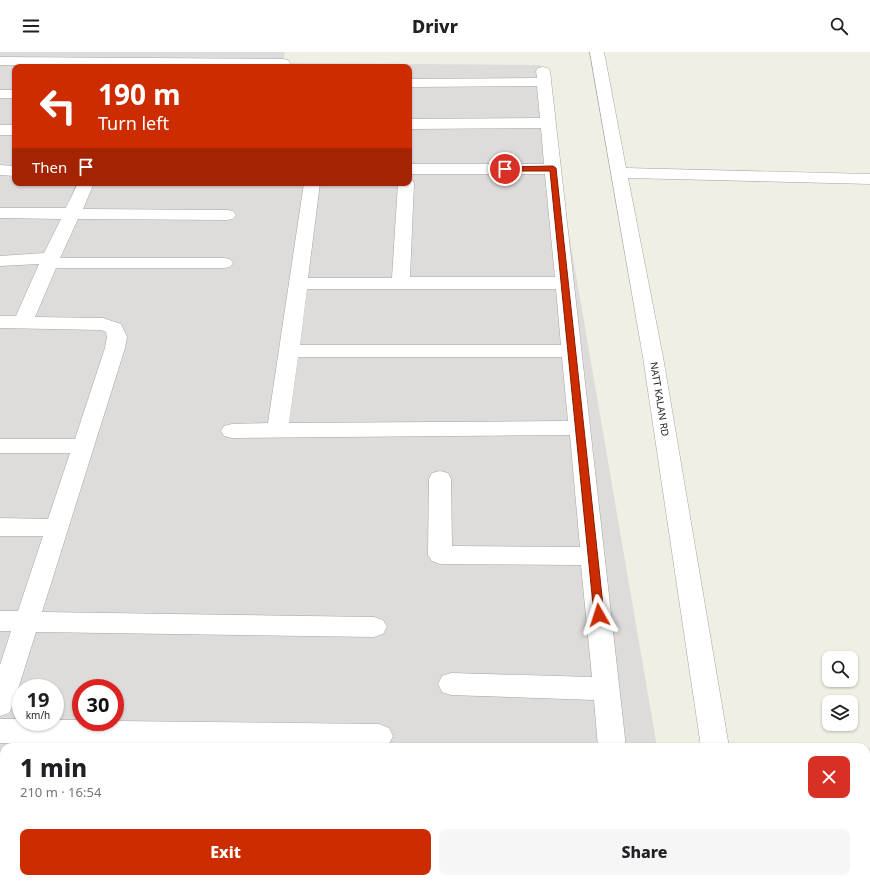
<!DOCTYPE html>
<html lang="en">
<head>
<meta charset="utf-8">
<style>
	body { margin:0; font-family:"Noto Sans",sans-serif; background:#f6f6f6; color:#202124; height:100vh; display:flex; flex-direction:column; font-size:15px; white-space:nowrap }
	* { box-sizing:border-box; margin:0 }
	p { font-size:13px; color:#757577 }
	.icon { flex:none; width:22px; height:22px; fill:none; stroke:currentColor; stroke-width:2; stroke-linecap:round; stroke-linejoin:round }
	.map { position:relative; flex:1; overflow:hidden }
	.drawer { position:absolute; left:0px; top:691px; width:870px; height:140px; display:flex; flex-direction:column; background:#fff; border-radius:12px 12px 0 0; box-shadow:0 1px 3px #0004 }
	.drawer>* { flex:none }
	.banner { position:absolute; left:12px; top:12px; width:400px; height:122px; border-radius:8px; box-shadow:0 1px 3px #0004; background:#cd2c00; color:#fff; overflow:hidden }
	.buttons { position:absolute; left:822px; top:599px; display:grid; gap:8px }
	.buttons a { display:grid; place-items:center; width:36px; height:36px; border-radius:8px; background:#fff; box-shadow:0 1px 3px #0004; font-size:20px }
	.speed { position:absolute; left:12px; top:627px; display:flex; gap:8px; font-size:20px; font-weight:700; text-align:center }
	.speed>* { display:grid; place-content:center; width:52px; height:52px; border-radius:50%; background:#fff; box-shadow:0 1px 3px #0004; line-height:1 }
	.speed small { font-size:10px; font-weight:400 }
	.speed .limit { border:6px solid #d22; background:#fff; color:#111 }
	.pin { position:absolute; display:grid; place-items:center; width:34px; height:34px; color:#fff; margin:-17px; border:2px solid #fff; border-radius:50%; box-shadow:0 1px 4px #0007 }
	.me { position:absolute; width:44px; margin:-22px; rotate:354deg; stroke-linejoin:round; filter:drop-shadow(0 0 3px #0008) }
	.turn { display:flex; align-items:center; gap:14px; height:84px; padding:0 20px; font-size:18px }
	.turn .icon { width:52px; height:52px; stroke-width:2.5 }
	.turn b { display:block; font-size:28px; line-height:34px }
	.then { display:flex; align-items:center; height:38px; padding:0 20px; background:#0003; gap:8px; font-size:15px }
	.round { display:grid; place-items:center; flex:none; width:42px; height:42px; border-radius:8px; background:#f6f6f6 }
	.headline { display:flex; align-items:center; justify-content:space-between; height:68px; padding:0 20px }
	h1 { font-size:24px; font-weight:800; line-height:30px }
	.cta { display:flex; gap:8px; margin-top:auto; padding:8px 20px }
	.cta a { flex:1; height:46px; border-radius:8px; background:#cd2c00; color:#fff; font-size:16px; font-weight:800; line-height:46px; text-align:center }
	.cta a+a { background:#f6f6f6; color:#202124 }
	header { display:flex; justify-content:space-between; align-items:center; height:52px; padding:0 20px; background:#fff; font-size:18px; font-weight:800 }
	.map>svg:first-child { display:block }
	.residential { fill:#dddcdb; fill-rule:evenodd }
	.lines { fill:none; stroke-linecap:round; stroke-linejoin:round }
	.minor-casing { stroke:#a5a5a5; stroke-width:1 }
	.minor { fill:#fff; fill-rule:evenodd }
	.route { fill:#cd2c00; stroke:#851d00 }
	.labels { text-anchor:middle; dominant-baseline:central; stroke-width:4; stroke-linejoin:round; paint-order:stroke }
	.street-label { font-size:10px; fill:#1e1e1e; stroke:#fff }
</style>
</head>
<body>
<header><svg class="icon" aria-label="menu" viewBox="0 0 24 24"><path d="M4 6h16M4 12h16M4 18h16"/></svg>Drivr<svg class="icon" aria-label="search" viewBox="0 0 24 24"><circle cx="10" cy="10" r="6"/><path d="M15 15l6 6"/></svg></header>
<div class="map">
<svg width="870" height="831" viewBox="0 0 870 831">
	<rect width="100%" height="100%" fill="#f0efe4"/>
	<path class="residential" d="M 0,0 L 285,0 L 283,11 L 540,13 L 657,695 L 4,695 L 4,827 L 680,827 L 681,831 L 0,831 ZM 15,15 L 409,15 L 409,131 L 15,131 ZM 21,636 L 55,636 L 55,670 L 21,670 ZM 81,636 L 115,636 L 115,670 L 81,670 Z"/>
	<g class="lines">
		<defs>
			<g id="minor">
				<path d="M 590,0 L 604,0 L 626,116 L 870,122 L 870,132 L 628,126 L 663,305 L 729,695 L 701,695 L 643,305 Z"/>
				<path d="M 0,5 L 283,7 L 288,8 L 290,11 L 288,14 L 284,15 L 0,13 Z"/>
				<path d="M 543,15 L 548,16 L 550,19 L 626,695 L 598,695 L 594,648 L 451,643 L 442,640 L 438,632 L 442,624 L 451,621 L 592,625 L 581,513 L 440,512 L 432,509 L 428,503 L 429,427 L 432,421 L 440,419 L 448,421 L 451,427 L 452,494 L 580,495 L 570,383 L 232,386 L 224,384 L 221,379 L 224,374 L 232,372 L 268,371 L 304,131 L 320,131 L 308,226 L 392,226 L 398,131 L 409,131 L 409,127 L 412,128 L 414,131 L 410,225 L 555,225 L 545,122 L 409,122 L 409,112 L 544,112 L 541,76 L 409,77 L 409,67 L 540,66 L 537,34 L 409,35 L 409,27 L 537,26 L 536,19 L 538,16 ZM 307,237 L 556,237 L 561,293 L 300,293 ZM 298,305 L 562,305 L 568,369 L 289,371 Z"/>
				<rect x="0" y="38" width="15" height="8"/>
				<rect x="0" y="73" width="15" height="10"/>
				<path d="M 0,113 L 15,114 L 15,124 L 0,123 Z"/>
				<path d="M 78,131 L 94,131 L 83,157 L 227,158 L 233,159 L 236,163 L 233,167 L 227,168 L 78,167 L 60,206 L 224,206 L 230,207 L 233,211 L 230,215 L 224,216 L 56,216 L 35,265 L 103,266 L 121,272 L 127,285 L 125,296 L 42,560 L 374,565 L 383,568 L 387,575 L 383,582 L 374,585 L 36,580 L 13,653 L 9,661 L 0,664 L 0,613 L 11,579 L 0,579 L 0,559 L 18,559 L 43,484 L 0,484 L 0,466 L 48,467 L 70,401 L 0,401 L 0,387 L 75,387 L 105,296 L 107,285 L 106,280 L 101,278 L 0,276 L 0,264 L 16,264 L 39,212 L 0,214 L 0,204 L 44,201 L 61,167 L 0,166 L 0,156 L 66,156 Z"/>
				<path d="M 0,667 L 21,667 L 21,670 L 55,670 L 55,668 L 81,668 L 81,670 L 115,670 L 115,669 L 379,672 L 389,676 L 393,684 L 389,692 L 382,695 L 0,691 Z"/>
				<rect x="0" y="793" width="4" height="28"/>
				<rect x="611" y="827" width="30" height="4"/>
				<path d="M 726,827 L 756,827 L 757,831 L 727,831 Z"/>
			</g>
		</defs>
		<use href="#minor" class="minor-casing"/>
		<use href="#minor" class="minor"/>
	</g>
	<path class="route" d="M 553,114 L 556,116 L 604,563 L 602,566 L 599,567 L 595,566 L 594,563 L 550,119 L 505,119 L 502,117 L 505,115 Z"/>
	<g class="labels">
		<g class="street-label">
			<text transform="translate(660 347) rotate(81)">NATT KALAN RD</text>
		</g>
	</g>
</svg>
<div class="buttons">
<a><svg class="icon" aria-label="search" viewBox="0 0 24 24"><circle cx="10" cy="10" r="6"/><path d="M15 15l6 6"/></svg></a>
<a><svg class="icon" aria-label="layers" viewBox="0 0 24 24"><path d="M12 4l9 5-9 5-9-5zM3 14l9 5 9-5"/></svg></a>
</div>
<div class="speed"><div>19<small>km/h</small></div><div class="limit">30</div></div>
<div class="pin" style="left:505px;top:117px;background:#d93025"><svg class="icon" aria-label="arrive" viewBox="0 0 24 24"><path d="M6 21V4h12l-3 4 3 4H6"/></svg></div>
<svg class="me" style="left:599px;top:563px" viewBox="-20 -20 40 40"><path d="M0-17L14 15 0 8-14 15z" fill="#cd2c00" stroke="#fff" stroke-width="4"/></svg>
<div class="banner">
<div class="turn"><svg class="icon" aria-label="left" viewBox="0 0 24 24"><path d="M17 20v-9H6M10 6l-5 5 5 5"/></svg><div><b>190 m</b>Turn left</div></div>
<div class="then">Then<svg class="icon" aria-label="arrive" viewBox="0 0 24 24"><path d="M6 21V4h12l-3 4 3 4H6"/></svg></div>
</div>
<section class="drawer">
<div class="headline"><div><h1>1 min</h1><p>210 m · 16:54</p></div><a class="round" style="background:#d93025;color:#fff"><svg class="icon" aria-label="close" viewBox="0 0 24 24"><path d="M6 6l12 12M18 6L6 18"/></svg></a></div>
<div class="cta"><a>Exit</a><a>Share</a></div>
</section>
</div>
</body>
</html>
